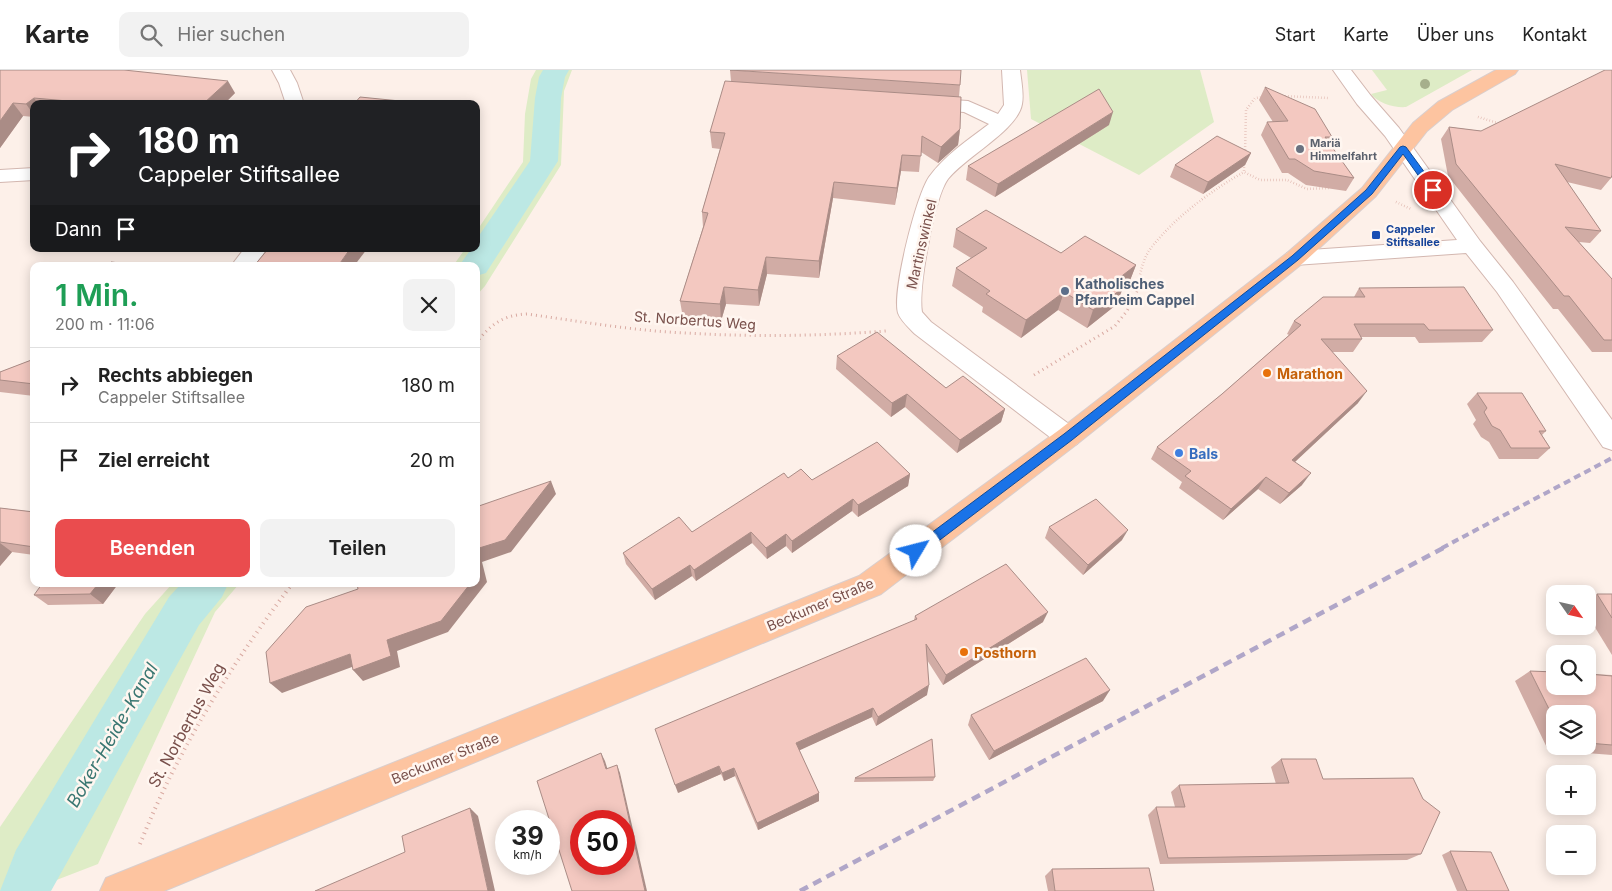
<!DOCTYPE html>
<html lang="de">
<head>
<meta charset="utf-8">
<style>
	body { margin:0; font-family:Inter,sans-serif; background:#f2f2f2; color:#222; height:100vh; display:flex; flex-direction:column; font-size:19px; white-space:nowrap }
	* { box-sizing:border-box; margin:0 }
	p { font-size:16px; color:#767676 }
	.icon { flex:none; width:28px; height:28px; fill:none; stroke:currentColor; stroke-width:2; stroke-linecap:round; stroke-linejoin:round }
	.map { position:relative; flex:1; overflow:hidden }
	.side { position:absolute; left:30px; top:192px; width:450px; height:325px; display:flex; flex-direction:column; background:#fff; border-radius:10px; box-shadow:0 2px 12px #0003 }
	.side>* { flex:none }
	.banner { position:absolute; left:30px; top:30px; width:450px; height:152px; border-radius:10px; box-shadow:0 2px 12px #0003; background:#202124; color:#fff; overflow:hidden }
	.needle { width:32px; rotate:124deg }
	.buttons { position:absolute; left:1546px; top:515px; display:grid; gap:10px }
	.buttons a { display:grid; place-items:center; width:50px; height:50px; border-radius:10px; background:#fff; box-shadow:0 2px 12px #0003; font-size:25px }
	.speed { position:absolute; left:495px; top:740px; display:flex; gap:10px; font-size:25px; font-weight:700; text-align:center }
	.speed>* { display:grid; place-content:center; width:65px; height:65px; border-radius:50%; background:#fff; box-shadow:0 2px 12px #0003; line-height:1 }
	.speed small { font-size:12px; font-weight:400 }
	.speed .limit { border:8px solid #d22; background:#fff; color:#111 }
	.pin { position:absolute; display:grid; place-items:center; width:42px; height:42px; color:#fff; margin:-21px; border:2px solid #fff; border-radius:50%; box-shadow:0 1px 5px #0007 }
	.me { position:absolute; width:55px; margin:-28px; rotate:53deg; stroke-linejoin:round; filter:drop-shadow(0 0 4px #0008) }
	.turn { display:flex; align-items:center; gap:18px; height:105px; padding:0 25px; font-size:22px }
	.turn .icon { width:65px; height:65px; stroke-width:2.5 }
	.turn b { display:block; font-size:35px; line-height:42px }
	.then { display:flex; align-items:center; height:48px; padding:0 25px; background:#0003; gap:10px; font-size:19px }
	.round { display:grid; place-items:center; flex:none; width:52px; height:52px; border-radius:10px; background:#f2f2f2 }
	.overview { display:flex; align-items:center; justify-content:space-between; height:85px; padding:0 25px }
	h1 { font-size:30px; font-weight:600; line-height:38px; color:#1e9e55 }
	.button { display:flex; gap:10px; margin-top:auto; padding:10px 25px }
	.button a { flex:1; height:58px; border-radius:10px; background:#ea4c4e; color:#fff; font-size:20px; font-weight:600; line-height:58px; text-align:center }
	.button a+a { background:#f2f2f2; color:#222 }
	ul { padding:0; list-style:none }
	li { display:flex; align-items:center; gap:15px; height:75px; padding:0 25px; border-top:1px solid #e0e0e0 }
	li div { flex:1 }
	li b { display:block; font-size:19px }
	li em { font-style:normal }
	header { display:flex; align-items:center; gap:30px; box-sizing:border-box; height:70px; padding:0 25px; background:#fff; border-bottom:1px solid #e0e0e0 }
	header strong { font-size:24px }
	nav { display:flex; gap:28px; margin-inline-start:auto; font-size:18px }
	.search { width:350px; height:45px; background:#f2f2f2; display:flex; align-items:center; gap:12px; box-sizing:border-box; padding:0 18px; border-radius:10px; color:#767676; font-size:19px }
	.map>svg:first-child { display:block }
	.green { fill:#deecc6 }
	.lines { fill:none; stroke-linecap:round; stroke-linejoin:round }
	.canal { fill:#bce8e4; fill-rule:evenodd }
	.minor-casing { stroke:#d3b7b0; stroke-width:2 }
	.major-casing { stroke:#d9cecd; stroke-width:2 }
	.path-far2 { stroke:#d9aaa2; stroke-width:2.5; stroke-dasharray:0.5 2.5; stroke-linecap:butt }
	.path-far1 { stroke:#d9aaa2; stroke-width:3; stroke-dasharray:1 4; stroke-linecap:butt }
	.path { stroke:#d9aaa2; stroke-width:4; stroke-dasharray:1 4.5; stroke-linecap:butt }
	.minor { fill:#fff; fill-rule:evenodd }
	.major { fill:#fdc4a0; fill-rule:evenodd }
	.rail-far1 { stroke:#b0a6c8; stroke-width:4; stroke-dasharray:7 4.5; stroke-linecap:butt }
	.rail { stroke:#b0a6c8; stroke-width:4.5; stroke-dasharray:9 6; stroke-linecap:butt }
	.tree { fill:#a6af8c }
	.wall { fill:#d1aca5; fill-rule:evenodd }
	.shaded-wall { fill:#aa8c86 }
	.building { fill:#f3c8c0; stroke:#aa8c86; fill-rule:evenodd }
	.route { fill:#1a73e8; stroke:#114b97 }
	.worship-dot { fill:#6b7280; stroke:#fff6f0; stroke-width:2 }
	.transit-dot { fill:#1a4fb4; stroke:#fff6f0; stroke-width:2 }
	.service-dot { fill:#5c6f8a; stroke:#fff6f0; stroke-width:2 }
	.food-dot { fill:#e8710a; stroke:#fff6f0; stroke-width:2 }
	.shop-dot { fill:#3f7fe0; stroke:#fff6f0; stroke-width:2 }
	.labels { text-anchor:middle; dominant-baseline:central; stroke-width:5; stroke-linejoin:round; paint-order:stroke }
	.far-worship-label { font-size:11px; font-weight:bold; fill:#5b616d; stroke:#fff6f0; text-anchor:start }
	.far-transit-label { font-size:11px; font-weight:bold; fill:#164399; stroke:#fff6f0; text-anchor:start }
	.street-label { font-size:14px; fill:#79504b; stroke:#fff6f0 }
	.service-label { font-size:14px; font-weight:bold; fill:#4e5e75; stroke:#fff6f0; text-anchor:start }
	.food-label { font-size:14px; font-weight:bold; fill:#c56008; stroke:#fff6f0; text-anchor:start }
	.shop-label { font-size:14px; font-weight:bold; fill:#366cbe; stroke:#fff6f0; text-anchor:start }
	.near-street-label { font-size:16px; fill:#79504b; stroke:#fff6f0 }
	.near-water-label { font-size:18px; font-style:italic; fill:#3a7772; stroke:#fff6f0 }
</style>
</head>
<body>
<header>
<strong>Karte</strong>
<div class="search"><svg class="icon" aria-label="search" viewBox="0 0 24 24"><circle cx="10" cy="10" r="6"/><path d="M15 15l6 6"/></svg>Hier suchen</div>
<nav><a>Start</a><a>Karte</a><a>Über uns</a><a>Kontakt</a></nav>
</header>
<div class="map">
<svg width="1612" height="821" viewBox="0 0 1612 821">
	<rect width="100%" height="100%" fill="#fdf0e9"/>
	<g class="green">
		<path d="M 536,0 L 572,0 L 564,21 L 561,95 L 485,216 L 476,226 L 476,196 L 453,196 L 465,179 L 476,179 L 476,162 L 523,92 L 525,44 L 531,9 Z"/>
		<path d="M 1027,0 L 1200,0 L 1214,52 L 1139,105 L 1031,49 Z"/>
		<path d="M 1372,0 L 1472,0 L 1406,37 C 1394,38 1378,33 1371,24 L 1387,20 Z"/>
		<path d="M 172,514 L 239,514 L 215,542 L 98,794 L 28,821 L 0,821 L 0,757 L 145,544 Z"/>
	</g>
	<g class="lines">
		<g class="canal">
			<path d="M 543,0 L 569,0 L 565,7 L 561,28 L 558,91 L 486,203 L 476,206 L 476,196 L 459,196 L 471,179 L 476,179 L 476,170 L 530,91 L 535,28 L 539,7 Z"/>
			<path d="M 181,514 L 228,514 L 222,527 L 199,555 L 51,821 L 0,821 L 16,780 L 169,527 Z"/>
		</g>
		<defs>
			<g id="minor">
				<path d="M 272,0 L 290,0 L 297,13 L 304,34 L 286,34 L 279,13 Z"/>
				<path d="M 1002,0 L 1020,0 C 1021,10 1024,24 1022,34 C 1018,60 965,87 948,109 C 934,128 918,219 922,242 L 931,252 L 1077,360 L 1081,367 L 1077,374 L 1068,377 L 1059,374 L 915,264 C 909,258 901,251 898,243 C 892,222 916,126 929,107 C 945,85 968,70 989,54 L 964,42 L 917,38 L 915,34 L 917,30 L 924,28 L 968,31 L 998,44 L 1004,35 Z"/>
				<path d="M 1333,0 L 1351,0 L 1371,26 L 1399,58 L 1480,171 L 1513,212 L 1612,350 L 1612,380 L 1603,377 L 1497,222 L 1466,183 L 1295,195 L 1287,193 L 1284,188 L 1287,183 L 1295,181 L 1457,170 L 1385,66 L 1357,34 Z"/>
				<path d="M 34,98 L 34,110 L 0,112 L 0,100 Z"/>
				<path d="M 244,179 L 267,179 L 254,196 L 231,196 Z"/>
			</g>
			<path id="major" d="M 1496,0 L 1518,0 L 1515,4 L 1452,40 L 1427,61 L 1376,126 L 1303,193 L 1077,374 L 881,524 L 164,821 L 100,821 L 106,808 L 859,506 L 1059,360 L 1287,183 L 1362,118 L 1413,53 L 1438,32 Z"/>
		</defs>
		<use href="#minor" class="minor-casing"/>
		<use href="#major" class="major-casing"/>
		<g class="path-far2">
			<path d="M 1282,26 L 1328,28"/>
			<path d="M 1478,47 L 1501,54"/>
			<path d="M 1245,83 L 1246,40 L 1255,28 L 1264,27"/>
			<path d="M 1244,91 L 1244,102 L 1260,110 L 1287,110 L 1307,119 L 1331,118"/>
			<path d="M 1396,132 L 1411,139"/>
			<path d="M 1139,210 C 1141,199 1144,187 1151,178 C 1174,148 1212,120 1244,102"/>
		</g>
		<g class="path-far1">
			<path d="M 476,273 C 491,254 503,245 527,244 C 570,250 612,257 655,261 C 732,267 809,267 886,261"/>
			<path d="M 1034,305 L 1115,256 L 1127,241 L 1138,219 L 1140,209"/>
		</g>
		<path class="path" d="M 140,774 C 178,679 231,595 292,514"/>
		<use href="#minor" class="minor"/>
		<use href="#major" class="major"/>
		<path class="rail-far1" d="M 1442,478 L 1612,388"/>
		<path class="rail" d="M 800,821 L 1445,477"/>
	</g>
	<circle class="tree" cx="1425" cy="14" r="5"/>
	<g class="wall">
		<path d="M 0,0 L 235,23 L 224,34 L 34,34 L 34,47 L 23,46 L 0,78 Z"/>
		<path d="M 730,0 L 960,15 L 959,27 L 960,59 L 958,75 L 938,93 L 921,82 L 919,102 L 901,101 L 895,135 L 833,128 L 819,208 L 767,204 L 759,236 L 726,234 L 721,251 L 683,248 L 680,231 L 703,157 L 702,142 L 720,79 L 712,78 L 710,62 L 731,11 Z"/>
		<path d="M 1265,17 L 1332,67 L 1329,73 L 1354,108 L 1346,121 L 1306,115 L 1288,103 L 1282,103 L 1261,65 L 1267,52 L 1273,52 L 1259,30 Z"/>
		<path d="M 1109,55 L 995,127 L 966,110 L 968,96 Z"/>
		<path d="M 1449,57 L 1481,61 L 1611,108 L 1601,120 L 1567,112 L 1601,161 L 1590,173 L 1579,172 L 1612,209 L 1612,282 L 1592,282 L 1558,239 L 1553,239 L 1448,106 L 1441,69 Z"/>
		<path d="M 1251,83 L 1245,95 L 1203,124 L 1170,107 L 1175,95 Z"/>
		<path d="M 956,159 L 1061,183 L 1136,195 L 1129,213 L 1123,218 L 1116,235 L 1087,258 L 1058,240 L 1021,268 L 982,242 L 983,237 L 952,216 L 956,198 L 971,188 L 953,177 Z"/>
		<path d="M 1359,218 L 1493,260 L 1482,272 L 1419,273 L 1415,267 L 1361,267 L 1362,269 L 1353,282 L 1332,282 L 1358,333 L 1295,392 L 1302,415 L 1280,434 L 1258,419 L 1223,450 L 1179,418 L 1182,412 L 1151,389 L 1157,377 L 1222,324 L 1289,265 L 1287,264 L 1294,251 L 1354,227 Z"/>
		<path d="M 837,286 L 946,318 L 1005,339 L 1001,352 L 957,383 L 905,337 L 891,347 L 836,299 Z"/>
		<path d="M 34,289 L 34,326 L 0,322 L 0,302 Z"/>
		<path d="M 1477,323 L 1546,361 L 1542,365 L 1550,378 L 1538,389 L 1499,389 L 1489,372 L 1481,367 L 1473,354 L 1476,350 L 1467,334 Z"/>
		<path d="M 910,404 L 908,416 L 858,447 L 852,441 L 792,483 L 786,476 L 767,489 L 752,473 L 696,511 L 692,506 L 655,530 L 626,494 L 623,483 L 692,462 L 788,408 L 812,410 Z"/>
		<path d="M 0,438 L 34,442 L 34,485 L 12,482 L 0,496 Z"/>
		<path d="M 1049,457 L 1122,470 L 1083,505 L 1045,468 Z"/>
		<path d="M 118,514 L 103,534 L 48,535 L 34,525 Z"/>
		<path d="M 1597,524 L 1612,524 L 1612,585 L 1588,546 L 1588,530 Z"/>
		<path d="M 915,546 L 1043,552 L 943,615 L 927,590 L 927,625 L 876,656 L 872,647 L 799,680 L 819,723 L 819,731 L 758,760 L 735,706 L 724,711 L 721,704 L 678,723 L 914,550 Z"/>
		<path d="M 1530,601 L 1612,605 L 1612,685 L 1548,680 L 1515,611 ZM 1555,644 L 1588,644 L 1588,676 L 1555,676 Z"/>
		<path d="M 1103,631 L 989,690 L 968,655 L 971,645 Z"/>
		<path d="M 1281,689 L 1323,709 L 1421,784 L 1407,790 L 1160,794 L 1148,745 L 1156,737 L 1175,737 L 1171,722 L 1179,715 L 1276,714 L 1271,697 Z"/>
		<path d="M 935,707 L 933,711 L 854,712 L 855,708 Z"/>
		<path d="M 1450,781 L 1509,821 L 1457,821 L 1442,785 Z"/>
		<path d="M 1052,799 L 1154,821 L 1048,821 L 1045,806 Z"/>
	</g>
	<g class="shaded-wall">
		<path d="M 228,11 L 235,23 L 224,34 L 203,34 Z"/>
		<path d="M 34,28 L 39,34 L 34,34 L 34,45 L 26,34 Z"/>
		<path d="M 13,33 L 23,46 L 0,78 L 0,51 Z"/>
		<path d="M 1113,42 L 1109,55 L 995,127 L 998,114 Z"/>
		<path d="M 960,59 L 958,75 L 938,93 L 941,77 Z"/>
		<path d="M 1251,83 L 1245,95 L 1203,124 L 1208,112 Z"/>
		<path d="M 902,85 L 901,101 L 895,135 L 897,118 Z"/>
		<path d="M 834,112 L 833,128 L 819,208 L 819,191 Z"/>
		<path d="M 350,179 L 367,179 L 354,196 L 338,196 Z"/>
		<path d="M 766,187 L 767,204 L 759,236 L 758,220 Z"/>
		<path d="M 1136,195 L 1129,213 L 1123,218 L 1116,235 L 1087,258 L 1093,240 L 1114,212 Z"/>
		<path d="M 724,217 L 726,234 L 721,251 L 720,234 Z"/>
		<path d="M 1064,222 L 1058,240 L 1021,268 L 1026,250 Z"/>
		<path d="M 1367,321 L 1358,333 L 1284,402 L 1292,390 Z"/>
		<path d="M 907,324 L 905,337 L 891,347 L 892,333 Z"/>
		<path d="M 1005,339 L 1001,352 L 957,383 L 960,370 Z"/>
		<path d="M 1311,403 L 1302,415 L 1280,434 L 1289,423 Z"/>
		<path d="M 910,404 L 908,416 L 858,447 L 858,435 Z"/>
		<path d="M 1266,407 L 1258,419 L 1223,450 L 1231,439 Z"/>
		<path d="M 551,411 L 556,424 L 511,482 L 482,492 L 487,512 L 448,562 L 397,581 L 400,597 L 363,611 L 353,600 L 387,570 L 470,514 L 476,514 L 476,479 Z"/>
		<path d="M 853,429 L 852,441 L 792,483 L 792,471 Z"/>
		<path d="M 1128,460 L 1122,470 L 1083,505 L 1088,495 Z"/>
		<path d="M 751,462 L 752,473 L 696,511 L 694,500 Z"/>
		<path d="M 786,464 L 786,476 L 767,489 L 766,478 Z"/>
		<path d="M 0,473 L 12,482 L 0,496 Z"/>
		<path d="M 690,495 L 692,506 L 655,530 L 652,519 Z"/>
		<path d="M 98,514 L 118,514 L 103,534 L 90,524 Z"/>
		<path d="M 1048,542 L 1043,552 L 943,615 L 946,605 Z"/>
		<path d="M 350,584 L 360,594 L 282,623 L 270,613 Z"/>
		<path d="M 929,615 L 927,625 L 876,656 L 878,647 Z"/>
		<path d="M 1110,620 L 1103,631 L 989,690 L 994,681 Z"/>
		<path d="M 873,638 L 872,647 L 796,682 L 796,673 Z"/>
		<path d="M 601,683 L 605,691 L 610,707 L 606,699 Z"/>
		<path d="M 617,695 L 620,703 L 647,821 L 645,821 Z"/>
		<path d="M 719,696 L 721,704 L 678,723 L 675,715 Z"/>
		<path d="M 734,698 L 735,706 L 724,711 L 722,703 Z"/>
		<path d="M 819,723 L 819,731 L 758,760 L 757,753 Z"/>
		<path d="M 470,738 L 478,746 L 495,821 L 488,821 Z"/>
	</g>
	<g class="building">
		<path d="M 0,0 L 124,0 L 228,11 L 203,34 L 101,34 L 34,28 L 26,34 L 13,33 L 0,51 Z"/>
		<path d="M 730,0 L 961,0 L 960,15 Z"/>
		<path d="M 1605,0 L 1612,0 L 1612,105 L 1611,108 L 1555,94 L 1601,161 L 1565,157 L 1612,209 L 1612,270 L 1604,270 L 1569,226 L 1564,226 L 1456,94 L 1449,57 L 1481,61 Z"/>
		<path d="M 725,11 L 961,27 L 960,59 L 941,77 L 922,66 L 921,86 L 902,85 L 897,118 L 834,112 L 819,191 L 766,187 L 758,220 L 724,217 L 720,234 L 680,231 L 708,143 L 702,142 L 725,63 L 710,62 Z"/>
		<path d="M 1265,17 L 1315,39 L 1332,67 L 1325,67 L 1354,108 L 1314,101 L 1295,89 L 1289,89 L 1267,52 L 1288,51 Z"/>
		<path d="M 1099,19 L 1113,42 L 998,114 L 968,96 Z"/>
		<path d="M 360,27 L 410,32 L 408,34 L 354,34 Z"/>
		<path d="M 1217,66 L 1251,83 L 1208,112 L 1175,95 Z"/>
		<path d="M 986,140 L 1061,183 L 1085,166 L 1136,195 L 1114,212 L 1123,218 L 1093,240 L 1064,222 L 1026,250 L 986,224 L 990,221 L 956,198 L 987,178 L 956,159 Z"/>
		<path d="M 268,179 L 350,179 L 338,196 L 254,196 Z"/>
		<path d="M 111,192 L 145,196 L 107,196 Z"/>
		<path d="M 1464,217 L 1493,260 L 1429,260 L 1424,254 L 1354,254 L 1362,269 L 1321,269 L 1367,321 L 1292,390 L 1311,403 L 1289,423 L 1266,407 L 1231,439 L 1185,406 L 1191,401 L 1157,377 L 1222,324 L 1301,255 L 1294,251 L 1323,227 L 1365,227 L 1359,218 Z"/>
		<path d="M 877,262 L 946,318 L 963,306 L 1005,339 L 960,370 L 907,324 L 892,333 L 837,286 Z"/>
		<path d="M 34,289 L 34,314 L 0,310 L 0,302 Z"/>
		<path d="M 1477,323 L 1522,323 L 1546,361 L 1539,361 L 1550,378 L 1511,378 L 1500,360 L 1492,356 L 1484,342 L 1487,338 Z"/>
		<path d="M 877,372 L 910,404 L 858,435 L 853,429 L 792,471 L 786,464 L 766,478 L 751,462 L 694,500 L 690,495 L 652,519 L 623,483 L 679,447 L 692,462 L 784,403 L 788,408 L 801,399 L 812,410 Z"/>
		<path d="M 551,411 L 505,470 L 476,479 L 476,437 Z"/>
		<path d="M 1096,429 L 1128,460 L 1088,495 L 1049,457 Z"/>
		<path d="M 0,438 L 34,442 L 34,477 L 0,472 Z"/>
		<path d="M 476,484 L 480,500 L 476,505 Z"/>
		<path d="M 1006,494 L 1048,542 L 946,605 L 926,574 L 929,615 L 878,647 L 873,638 L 796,673 L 819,723 L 757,753 L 734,698 L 722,703 L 719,696 L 675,715 L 655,659 L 917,549 L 915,546 Z"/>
		<path d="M 42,514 L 98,514 L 90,524 L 34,525 Z"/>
		<path d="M 357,514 L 470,514 L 441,551 L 387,570 L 391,586 L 353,600 L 350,584 L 270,613 L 266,582 L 306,537 L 358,519 Z"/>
		<path d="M 1597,524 L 1612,524 L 1612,548 Z"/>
		<path d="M 1086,588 L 1110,620 L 994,681 L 971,645 Z"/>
		<path d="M 1530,601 L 1555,602 L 1555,616 L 1588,616 L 1588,604 L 1612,606 L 1612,675 L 1588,673 L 1588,644 L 1555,644 L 1555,651 Z"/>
		<path d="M 932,669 L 935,707 L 855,708 Z"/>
		<path d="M 601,683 L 606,699 L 617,695 L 645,821 L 572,821 L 537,711 ZM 581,751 L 624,751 L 624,794 L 581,794 Z"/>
		<path d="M 1281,689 L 1316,689 L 1323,709 L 1413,708 L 1423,729 L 1440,742 L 1421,784 L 1168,788 L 1156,737 L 1185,737 L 1179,715 L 1289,713 Z"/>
		<path d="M 470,738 L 488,821 L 315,821 L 405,782 L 402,766 Z"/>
		<path d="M 1450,781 L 1491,782 L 1509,821 L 1467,821 Z"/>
		<path d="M 1149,798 L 1154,821 L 1055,821 L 1052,799 Z"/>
	</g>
	<path class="route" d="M 1403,76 L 1406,77 L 1436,118 L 1436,122 L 1430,122 L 1403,84 L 1372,124 L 1298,190 L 1072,370 L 920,485 L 911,485 L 910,481 L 911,478 L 1064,364 L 1292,186 L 1366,120 L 1400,77 Z"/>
	<circle class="worship-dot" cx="1300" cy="79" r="5"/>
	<rect class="transit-dot" x="1371" y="160" width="10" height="10" rx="2.5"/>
	<circle class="service-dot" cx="1065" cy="221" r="5"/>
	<g class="food-dot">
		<circle cx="1267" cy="303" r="5"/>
		<circle cx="964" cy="582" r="5"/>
	</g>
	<circle class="shop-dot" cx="1179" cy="383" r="5"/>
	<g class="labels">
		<g class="far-worship-label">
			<text x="1310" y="73">Mariä<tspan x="1310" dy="13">Himmelfahrt</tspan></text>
		</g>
		<g class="far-transit-label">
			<text x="1386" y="159">Cappeler<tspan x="1386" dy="13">Stiftsallee</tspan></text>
		</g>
		<g class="street-label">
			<text transform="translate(921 174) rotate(-77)">Martinswinkel</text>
			<text transform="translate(695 250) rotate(4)">St. Norbertus Weg</text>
			<text transform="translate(820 534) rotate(-23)">Beckumer Straße</text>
			<text transform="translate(445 688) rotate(-22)">Beckumer Straße</text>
		</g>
		<g class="service-label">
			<text x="1075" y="213">Katholisches<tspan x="1075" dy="16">Pfarrheim Cappel</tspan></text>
		</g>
		<g class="food-label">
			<text x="1277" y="303">Marathon</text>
			<text x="974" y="582">Posthorn</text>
		</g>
		<g class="shop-label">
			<text x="1189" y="383">Bals</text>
		</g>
		<g class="near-street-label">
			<text transform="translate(186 655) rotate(-61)">St. Norbertus Weg</text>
		</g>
		<g class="near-water-label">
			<text transform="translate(112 665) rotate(-60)">Boker-Heide-Kanal</text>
		</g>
	</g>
</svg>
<div class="buttons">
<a><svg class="needle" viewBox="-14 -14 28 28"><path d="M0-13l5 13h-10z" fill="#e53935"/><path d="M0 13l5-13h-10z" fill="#767676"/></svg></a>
<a><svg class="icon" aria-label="search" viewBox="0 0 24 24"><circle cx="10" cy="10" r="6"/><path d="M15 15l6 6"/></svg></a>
<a><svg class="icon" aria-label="layers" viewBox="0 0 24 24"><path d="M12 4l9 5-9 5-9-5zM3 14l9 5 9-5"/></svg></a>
<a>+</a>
<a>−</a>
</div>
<div class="speed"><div>39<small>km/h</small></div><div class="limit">50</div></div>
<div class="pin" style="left:1433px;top:120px;background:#d93025"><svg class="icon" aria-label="arrive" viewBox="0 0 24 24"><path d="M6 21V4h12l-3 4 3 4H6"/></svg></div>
<svg class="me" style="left:916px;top:481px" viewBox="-20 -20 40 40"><circle r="19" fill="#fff"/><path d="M0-13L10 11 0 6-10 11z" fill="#1a73e8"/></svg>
<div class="banner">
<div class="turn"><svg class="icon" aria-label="right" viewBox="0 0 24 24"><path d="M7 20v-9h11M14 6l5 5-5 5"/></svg><div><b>180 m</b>Cappeler Stiftsallee</div></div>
<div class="then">Dann<svg class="icon" aria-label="arrive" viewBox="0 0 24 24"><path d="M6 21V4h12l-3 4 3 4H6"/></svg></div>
</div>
<section class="side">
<div class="overview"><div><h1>1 Min.</h1><p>200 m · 11:06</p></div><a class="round"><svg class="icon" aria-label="close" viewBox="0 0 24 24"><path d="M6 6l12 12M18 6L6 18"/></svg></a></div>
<ul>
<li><svg class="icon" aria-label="right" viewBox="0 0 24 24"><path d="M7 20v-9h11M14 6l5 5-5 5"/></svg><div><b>Rechts abbiegen</b><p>Cappeler Stiftsallee</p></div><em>180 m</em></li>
<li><svg class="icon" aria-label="arrive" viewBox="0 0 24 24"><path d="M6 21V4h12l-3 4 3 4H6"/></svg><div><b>Ziel erreicht</b></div><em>20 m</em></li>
</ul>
<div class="button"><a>Beenden</a><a>Teilen</a></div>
</section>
</div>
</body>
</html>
